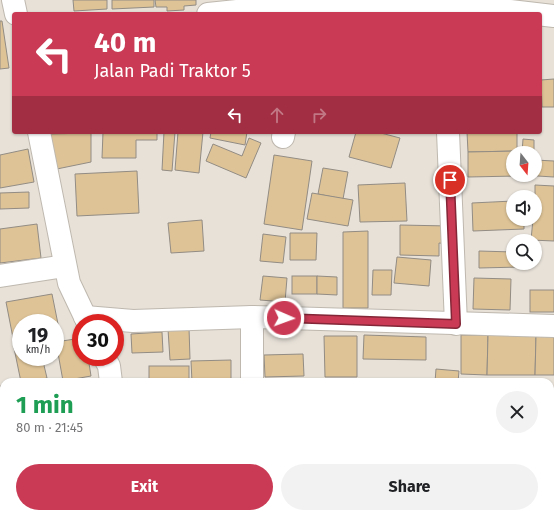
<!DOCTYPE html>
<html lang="en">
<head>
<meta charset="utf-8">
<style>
	body { margin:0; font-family:"Fira Sans",sans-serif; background:#f2f2f2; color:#202124; height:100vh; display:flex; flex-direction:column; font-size:15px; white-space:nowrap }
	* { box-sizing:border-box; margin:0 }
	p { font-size:13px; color:#757577 }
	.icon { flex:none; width:22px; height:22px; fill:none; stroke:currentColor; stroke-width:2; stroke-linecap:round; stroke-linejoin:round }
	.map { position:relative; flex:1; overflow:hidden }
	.panel { position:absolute; left:0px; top:378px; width:554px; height:140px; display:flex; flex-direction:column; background:#fff; border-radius:12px 12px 0 0; box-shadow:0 1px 3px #0004 }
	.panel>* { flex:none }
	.top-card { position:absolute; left:12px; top:12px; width:530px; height:122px; border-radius:4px; box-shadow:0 1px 3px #0004; background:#ca3a54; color:#fff; overflow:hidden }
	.needle { width:26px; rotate:163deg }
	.buttons { position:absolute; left:506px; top:146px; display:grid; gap:8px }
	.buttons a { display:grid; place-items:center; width:36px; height:36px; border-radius:50%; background:#fff; box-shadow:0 1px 3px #0004; font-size:20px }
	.speed { position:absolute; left:12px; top:314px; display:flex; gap:8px; font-size:20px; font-weight:700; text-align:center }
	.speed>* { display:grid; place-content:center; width:52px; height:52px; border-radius:50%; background:#fff; box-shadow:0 1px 3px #0004; line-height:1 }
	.speed small { font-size:10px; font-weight:400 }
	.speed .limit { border:6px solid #d22; background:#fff; color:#111 }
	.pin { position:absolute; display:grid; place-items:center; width:34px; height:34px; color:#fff; margin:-17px; border:2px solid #fff; border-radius:50%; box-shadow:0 1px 4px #0007 }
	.me { position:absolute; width:44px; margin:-22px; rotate:92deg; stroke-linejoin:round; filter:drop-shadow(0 0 3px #0008) }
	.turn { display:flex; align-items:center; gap:14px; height:84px; padding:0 16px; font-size:18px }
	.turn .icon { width:52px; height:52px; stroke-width:2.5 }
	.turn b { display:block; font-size:28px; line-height:34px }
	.lanes { display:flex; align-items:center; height:38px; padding:0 16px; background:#0003; justify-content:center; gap:20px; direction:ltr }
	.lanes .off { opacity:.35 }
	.round { display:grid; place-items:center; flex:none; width:42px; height:42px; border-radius:21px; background:#f2f2f2 }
	.overview { display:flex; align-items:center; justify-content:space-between; height:68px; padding:0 16px }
	h1 { font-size:24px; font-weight:700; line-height:30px; color:#1e9e55 }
	.cta { display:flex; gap:8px; margin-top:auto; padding:8px 16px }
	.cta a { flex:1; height:46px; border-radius:24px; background:#ca3a54; color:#fff; font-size:16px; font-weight:700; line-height:46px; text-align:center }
	.cta a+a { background:#f2f2f2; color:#202124 }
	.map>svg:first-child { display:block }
	.building { fill:#dec396; stroke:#928c84 }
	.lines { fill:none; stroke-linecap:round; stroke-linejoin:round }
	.minor-casing { stroke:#beb8af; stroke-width:24 }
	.minor { stroke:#fff; stroke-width:22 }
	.route-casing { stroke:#832637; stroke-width:10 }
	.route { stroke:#ca3a54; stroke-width:7 }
</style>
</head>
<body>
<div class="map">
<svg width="554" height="518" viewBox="0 0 554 518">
	<rect width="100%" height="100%" fill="#e7e1d8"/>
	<g class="building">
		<path d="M 73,0 L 107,0 L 107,9 L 74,11 Z"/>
		<path d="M 112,0 L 154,0 L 154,7 L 112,9 Z"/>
		<path d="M 155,0 L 196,0 L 196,5 L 184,6 L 184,10 L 167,11 L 167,7 L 156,7 Z"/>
		<path d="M 0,21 L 2,21 L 9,68 L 0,69 Z"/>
		<path d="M 554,79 L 554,107 L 542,107 L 541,80 Z"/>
		<path d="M 103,132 L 157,132 L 157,140 L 136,140 L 136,158 L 102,158 Z"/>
		<path d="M 164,132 L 175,132 L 172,171 L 162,170 Z"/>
		<path d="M 178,132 L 203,132 L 199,173 L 175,170 Z"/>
		<path d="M 211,132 L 247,132 L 245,145 L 210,138 Z"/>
		<path d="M 356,132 L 377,132 L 400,138 L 391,168 L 349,157 Z"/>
		<path d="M 467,132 L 517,132 L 517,151 L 468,152 Z"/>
		<path d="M 91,133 L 91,162 L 47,171 L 47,134 Z"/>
		<path d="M 249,138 L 261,143 L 246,178 L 206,161 L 213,144 L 242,156 Z"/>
		<path d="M 523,139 L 534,140 L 534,153 L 522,153 Z"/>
		<path d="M 28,149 L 34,182 L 0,188 L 0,155 Z"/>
		<path d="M 517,151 L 517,153 L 513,153 L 513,175 L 518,175 L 518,176 L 468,177 L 468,152 Z"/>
		<path d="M 274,155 L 312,161 L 302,230 L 264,224 Z"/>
		<path d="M 535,160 L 554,161 L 554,177 L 521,175 L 535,175 Z"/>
		<path d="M 323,168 L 348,172 L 343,199 L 318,194 Z"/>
		<path d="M 137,171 L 139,213 L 77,216 L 75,174 Z"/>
		<path d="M 405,183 L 407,221 L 360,222 L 358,185 Z"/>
		<path d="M 535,185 L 554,186 L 554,241 L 531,240 L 533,219 L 535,219 Z"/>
		<path d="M 29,192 L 29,208 L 0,209 L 0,193 Z"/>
		<path d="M 312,193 L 353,200 L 348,226 L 307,219 Z"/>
		<path d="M 513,201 L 513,219 L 524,219 L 524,229 L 473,231 L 472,203 Z"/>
		<path d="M 202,220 L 204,251 L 171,253 L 168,223 Z"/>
		<path d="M 37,224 L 41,258 L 0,263 L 0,229 Z"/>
		<path d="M 400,225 L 449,226 L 449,244 L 439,243 L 439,256 L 400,255 Z"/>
		<path d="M 368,231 L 368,308 L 343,308 L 343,232 Z"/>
		<path d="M 290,233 L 317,233 L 316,260 L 290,260 Z"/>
		<path d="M 263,234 L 286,237 L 283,263 L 260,261 Z"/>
		<path d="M 479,251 L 513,252 L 513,263 L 521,263 L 521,267 L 479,268 Z"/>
		<path d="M 397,257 L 431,260 L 429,286 L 394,283 Z"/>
		<path d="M 373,270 L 392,270 L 391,295 L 372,295 Z"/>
		<path d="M 263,276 L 287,278 L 285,302 L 260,300 Z"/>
		<rect x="292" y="276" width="25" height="18"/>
		<path d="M 317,276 L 337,277 L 337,295 L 317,294 Z"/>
		<path d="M 474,278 L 511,279 L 510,310 L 473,309 Z"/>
		<rect x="530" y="290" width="24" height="22"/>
		<path d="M 52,294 L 59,329 L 55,330 L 55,323 L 21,323 L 21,336 L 13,338 L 6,302 Z"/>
		<path d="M 189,328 L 190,359 L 170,360 L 168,329 Z"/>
		<path d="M 162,332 L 163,352 L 132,353 L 131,334 Z"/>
		<path d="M 364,335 L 426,337 L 426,360 L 363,359 Z"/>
		<path d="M 461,335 L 488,335 L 487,375 L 461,374 Z"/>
		<path d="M 488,335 L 536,336 L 535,375 L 487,375 Z"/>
		<path d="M 324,336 L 357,336 L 357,377 L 325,377 Z"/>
		<path d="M 536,336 L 554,336 L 554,375 L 535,375 Z"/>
		<path d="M 81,338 L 81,357 L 88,357 L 91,376 L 63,381 L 56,342 Z"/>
		<path d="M 21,347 L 21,357 L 42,357 L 47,378 L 30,382 L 21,382 L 14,348 Z"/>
		<path d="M 303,354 L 304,376 L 265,377 L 264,355 Z"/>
		<path d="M 231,360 L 231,382 L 192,382 L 191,361 Z"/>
		<rect x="149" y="366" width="40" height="16"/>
		<path d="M 436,369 L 459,371 L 458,382 L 435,382 Z"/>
		<rect x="550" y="467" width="4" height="42"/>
		<path d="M 140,514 L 180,514 L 179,517 L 140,515 Z"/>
		<path d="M 267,514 L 296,514 L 296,518 L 266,518 Z"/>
		<rect x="302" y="514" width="48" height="4"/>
		<path d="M 510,514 L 541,514 L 541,517 L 510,518 Z"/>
		<path d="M 140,515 L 179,517 L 179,518 L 140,518 Z"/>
	</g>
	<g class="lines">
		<defs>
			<g id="minor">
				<path d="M 13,0 L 16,14"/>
				<path d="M 208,14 L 303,4 L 441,3 L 554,16"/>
				<path d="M 39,132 L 69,283 L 88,323"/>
				<path d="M 448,132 L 456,324"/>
				<path d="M 283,137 L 284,132"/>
				<path d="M 0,276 L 65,266"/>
				<path d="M 85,317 L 133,321 L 252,317 L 554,326"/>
				<path d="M 104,357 L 109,366 L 111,382"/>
				<path d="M 252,382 L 252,317"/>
				<path d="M 0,398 L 4,397"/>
				<path d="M 550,455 L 554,455"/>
				<path d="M 113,514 L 113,518"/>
				<path d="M 377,514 L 377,518"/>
				<path d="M 251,518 L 251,514"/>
			</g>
		</defs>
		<use href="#minor" class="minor-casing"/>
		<use href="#minor" class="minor"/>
	</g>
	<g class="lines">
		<defs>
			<path id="route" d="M 284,318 L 456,324 L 450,180"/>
		</defs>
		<use href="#route" class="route-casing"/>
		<use href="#route" class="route"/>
	</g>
</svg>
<div class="buttons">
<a><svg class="needle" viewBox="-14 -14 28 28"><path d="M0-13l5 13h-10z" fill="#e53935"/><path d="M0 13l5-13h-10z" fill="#757577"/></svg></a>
<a><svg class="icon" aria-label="sound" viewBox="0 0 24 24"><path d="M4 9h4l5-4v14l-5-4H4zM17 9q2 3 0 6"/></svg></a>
<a><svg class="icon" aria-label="search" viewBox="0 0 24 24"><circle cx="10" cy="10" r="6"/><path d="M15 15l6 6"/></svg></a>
</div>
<div class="speed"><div>19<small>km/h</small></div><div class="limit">30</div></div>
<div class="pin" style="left:450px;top:180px;background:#d93025"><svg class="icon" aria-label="arrive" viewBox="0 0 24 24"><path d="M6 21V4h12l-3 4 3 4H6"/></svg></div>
<svg class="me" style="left:284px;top:318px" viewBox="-20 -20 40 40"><circle r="17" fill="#ca3a54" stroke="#fff" stroke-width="3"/><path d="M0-11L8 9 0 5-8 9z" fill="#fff"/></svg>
<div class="top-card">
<div class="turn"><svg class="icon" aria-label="left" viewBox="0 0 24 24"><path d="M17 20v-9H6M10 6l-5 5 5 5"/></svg><div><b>40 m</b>Jalan Padi Traktor 5</div></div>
<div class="lanes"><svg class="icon" aria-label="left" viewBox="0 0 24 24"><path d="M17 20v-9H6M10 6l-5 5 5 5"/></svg><svg class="icon off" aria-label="ahead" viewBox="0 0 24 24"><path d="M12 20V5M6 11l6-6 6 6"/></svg><svg class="icon off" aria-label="right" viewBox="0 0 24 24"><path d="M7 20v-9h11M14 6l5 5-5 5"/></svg></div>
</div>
<section class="panel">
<div class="overview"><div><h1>1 min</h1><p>80 m · 21:45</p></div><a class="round"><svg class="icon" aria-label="close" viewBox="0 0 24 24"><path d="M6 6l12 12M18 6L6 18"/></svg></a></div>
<div class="cta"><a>Exit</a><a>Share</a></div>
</section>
</div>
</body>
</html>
